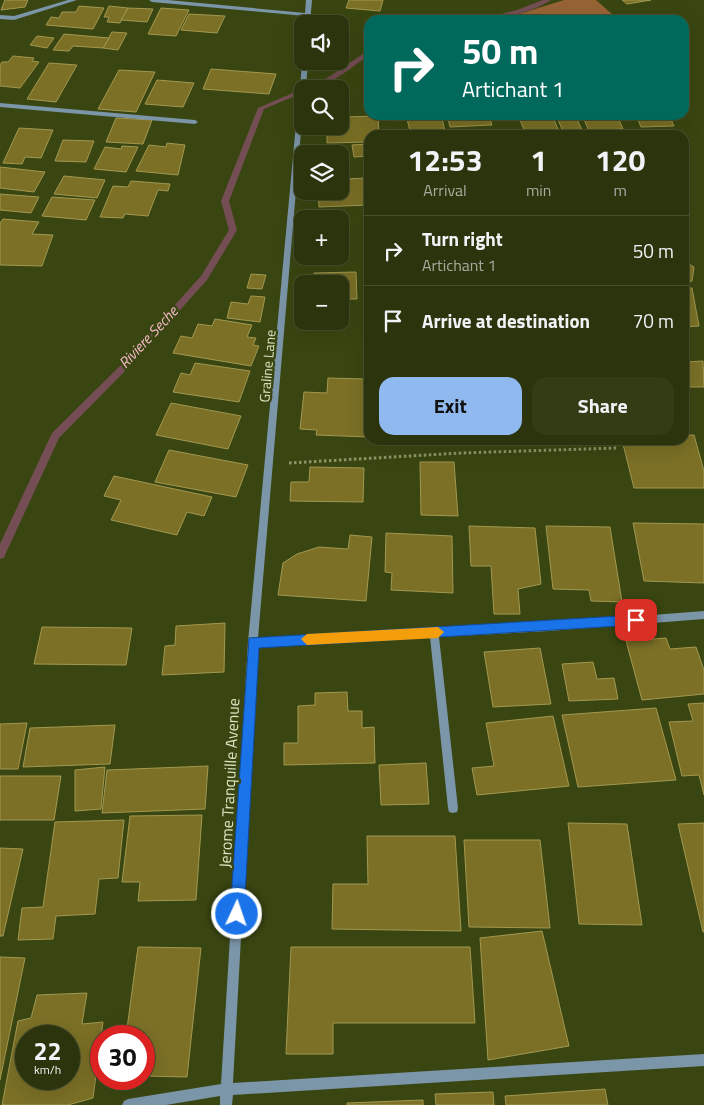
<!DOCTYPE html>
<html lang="en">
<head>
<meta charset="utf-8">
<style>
	body { margin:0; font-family:"Titillium Web",sans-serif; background:#343c16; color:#f1f3f6; height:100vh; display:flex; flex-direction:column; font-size:19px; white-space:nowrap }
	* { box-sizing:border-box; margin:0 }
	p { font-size:16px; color:#a6aa9d }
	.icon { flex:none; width:28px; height:28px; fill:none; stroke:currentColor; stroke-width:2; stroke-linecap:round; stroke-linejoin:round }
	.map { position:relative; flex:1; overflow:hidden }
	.sheet { position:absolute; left:364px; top:130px; width:325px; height:315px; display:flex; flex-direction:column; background:#2c340d; border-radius:15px; box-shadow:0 5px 20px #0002,0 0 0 1px #484f2e }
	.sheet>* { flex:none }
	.guide { position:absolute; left:364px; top:15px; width:325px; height:105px; border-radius:15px; box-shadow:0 5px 20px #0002,0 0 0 1px #484f2e; background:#00695c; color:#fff; overflow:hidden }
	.controls { position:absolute; left:294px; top:15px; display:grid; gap:10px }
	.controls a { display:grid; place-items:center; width:55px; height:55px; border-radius:10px; background:#2c340d; box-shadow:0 5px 20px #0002,0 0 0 1px #484f2e; font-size:25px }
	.speed { position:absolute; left:15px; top:1025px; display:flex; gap:10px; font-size:25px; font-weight:700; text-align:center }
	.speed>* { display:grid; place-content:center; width:65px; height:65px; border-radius:50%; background:#2c340d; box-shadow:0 5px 20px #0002,0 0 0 1px #484f2e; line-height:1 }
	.speed small { font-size:12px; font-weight:400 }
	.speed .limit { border:8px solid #d22; background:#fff; color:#111 }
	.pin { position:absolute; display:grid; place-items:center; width:42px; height:42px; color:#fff; margin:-21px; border-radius:10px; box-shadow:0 2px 8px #0006 }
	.me { position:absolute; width:55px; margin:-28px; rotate:3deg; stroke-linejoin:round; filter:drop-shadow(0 0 4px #0008) }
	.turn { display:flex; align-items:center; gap:18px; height:105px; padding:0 15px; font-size:22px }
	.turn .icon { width:65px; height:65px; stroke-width:2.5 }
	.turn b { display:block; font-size:35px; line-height:42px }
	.eta { display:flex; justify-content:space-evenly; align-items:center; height:85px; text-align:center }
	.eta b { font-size:30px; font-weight:700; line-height:35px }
	.button { display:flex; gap:10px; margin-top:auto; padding:10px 15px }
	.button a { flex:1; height:58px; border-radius:15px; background:#90b9f0; color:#111; font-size:20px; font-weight:700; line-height:58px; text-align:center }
	.button a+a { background:#343c16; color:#f1f3f6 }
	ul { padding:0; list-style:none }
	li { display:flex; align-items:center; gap:15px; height:70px; padding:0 15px; border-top:1px solid #484f2e }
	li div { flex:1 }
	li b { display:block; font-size:19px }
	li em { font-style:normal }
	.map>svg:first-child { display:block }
	.forest { fill:#966335 }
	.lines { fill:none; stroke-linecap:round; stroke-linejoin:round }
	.stream { fill:#744e54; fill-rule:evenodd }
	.building { fill:#7b7026; stroke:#a29850; fill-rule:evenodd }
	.path { stroke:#8b966a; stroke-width:3; stroke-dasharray:2.5 2.5; stroke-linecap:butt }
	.minor { fill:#7b95a9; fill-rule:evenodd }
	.route { fill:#1a73e8; stroke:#114b97 }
	.slow { fill:#f59e0b }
	.labels { text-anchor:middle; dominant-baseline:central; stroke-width:5; stroke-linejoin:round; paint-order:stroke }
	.street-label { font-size:14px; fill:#dbe5c3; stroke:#3a4611 }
	.water-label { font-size:15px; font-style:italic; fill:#f8bbcb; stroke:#3a4611 }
	.near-street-label { font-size:16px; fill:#dbe5c3; stroke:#3a4611 }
</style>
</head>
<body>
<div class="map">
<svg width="704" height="1105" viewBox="0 0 704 1105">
	<rect width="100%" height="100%" fill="#3a4611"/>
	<path class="forest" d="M 564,0 L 596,0 L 613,15 L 583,20 L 500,20 Z"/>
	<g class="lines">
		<g class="stream">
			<path d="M 543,0 L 551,0 C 534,12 499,20 478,20 L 517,10 Z"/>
			<path d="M 369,50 L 369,55 C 350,68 328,89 304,89 L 327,78 Z"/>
			<path d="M 302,89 L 302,93 L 264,109 L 229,201 L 237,230 L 207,280 L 128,368 L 59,438 L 5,555 L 4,558 L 0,559 L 0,544 L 52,433 L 122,364 L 201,276 L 229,230 L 221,201 L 258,108 Z"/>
		</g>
	</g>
	<g class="building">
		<path d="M 5,0 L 28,0 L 25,7 L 1,10 Z"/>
		<path d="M 349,0 L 383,0 L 380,11 L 346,8 Z"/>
		<path d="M 622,0 L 651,0 L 627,4 Z"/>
		<path d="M 79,6 L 104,8 L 93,29 L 46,25 L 51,17 L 59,18 L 62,12 L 76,12 Z"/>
		<path d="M 109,6 L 128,8 L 120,23 L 107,22 L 109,17 L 104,17 Z"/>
		<path d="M 128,8 L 153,9 L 147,22 L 121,20 Z"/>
		<path d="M 161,8 L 189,10 L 176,36 L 148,34 Z"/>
		<path d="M 189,14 L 225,16 L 217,33 L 181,30 Z"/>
		<path d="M 112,32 L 127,33 L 118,50 L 103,48 Z"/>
		<path d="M 64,34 L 109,38 L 103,48 L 73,46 L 69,51 L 53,50 Z"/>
		<path d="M 37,36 L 54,38 L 47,48 L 30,45 Z"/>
		<path d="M 13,56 L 34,58 L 32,61 L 39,62 L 20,88 L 0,86 L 0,65 L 2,62 L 8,62 Z"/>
		<path d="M 49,63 L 77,65 L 56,102 L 27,99 Z"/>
		<path d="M 211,69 L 276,74 L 269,94 L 203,89 Z"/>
		<path d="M 119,70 L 155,72 L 136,112 L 98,109 Z"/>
		<path d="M 157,80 L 194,83 L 183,107 L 145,104 Z"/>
		<path d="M 406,115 L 441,115 L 446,135 L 411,135 Z"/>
		<path d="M 447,115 L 489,115 L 492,125 L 450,127 Z"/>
		<path d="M 518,115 L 552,115 L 560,134 L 526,135 Z"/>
		<path d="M 556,115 L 575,115 L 583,132 L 564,134 Z"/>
		<path d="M 582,115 L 617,115 L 623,129 L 589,131 Z"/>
		<path d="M 636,115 L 669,115 L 674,126 L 641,127 Z"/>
		<path d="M 378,116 L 379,135 L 369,135 L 369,142 L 327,143 L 327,126 L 340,126 L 340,117 Z"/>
		<path d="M 116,118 L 152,120 L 143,144 L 106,142 Z"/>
		<path d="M 19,128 L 53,130 L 41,158 L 25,157 L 22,164 L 3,163 Z"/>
		<path d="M 63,140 L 94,141 L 86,162 L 55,161 Z"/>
		<path d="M 167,143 L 185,145 L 178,175 L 136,171 L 149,145 L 166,147 Z"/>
		<path d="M 369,144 L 369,156 L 354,157 L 352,145 Z"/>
		<path d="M 122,146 L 138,147 L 126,172 L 94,169 L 105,147 L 121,149 Z"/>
		<path d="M 0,167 L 45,172 L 34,192 L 0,188 Z"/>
		<path d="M 64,176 L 105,180 L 97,198 L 54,194 Z"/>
		<path d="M 369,178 L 369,205 L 319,207 L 318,191 L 340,191 L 340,179 Z"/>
		<path d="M 131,181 L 170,184 L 168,191 L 158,190 L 148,216 L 125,214 L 123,218 L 100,217 L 113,186 L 128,187 Z"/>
		<path d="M 0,194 L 39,197 L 31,213 L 0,210 Z"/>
		<path d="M 52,197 L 95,200 L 86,220 L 42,216 Z"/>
		<path d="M 3,219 L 39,222 L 32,234 L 53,235 L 42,266 L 0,265 L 0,223 Z"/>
		<path d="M 684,261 L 694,267 L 692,281 L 684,282 Z"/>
		<path d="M 356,272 L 357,299 L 340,299 L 340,284 L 314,284 L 314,273 Z"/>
		<path d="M 251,274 L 266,275 L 262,289 L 247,288 Z"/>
		<path d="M 684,288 L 692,288 L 699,326 L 684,327 Z"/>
		<path d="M 251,296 L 265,297 L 260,322 L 227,318 L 231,302 L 248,304 Z"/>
		<path d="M 215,319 L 252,325 L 247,337 L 256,338 L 253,345 L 259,346 L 251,366 L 173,353 L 181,336 L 192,338 L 198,324 L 212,326 Z"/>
		<path d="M 703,361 L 704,387 L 684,387 L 684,362 Z"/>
		<path d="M 195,363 L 250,371 L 239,402 L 173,392 L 181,373 L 190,375 Z"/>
		<path d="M 328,378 L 366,379 L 366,395 L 369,395 L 369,437 L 316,435 L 317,430 L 300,429 L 304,392 L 327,393 Z"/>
		<path d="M 171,403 L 241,416 L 228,449 L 156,435 Z"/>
		<path d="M 684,435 L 694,435 L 704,471 L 704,488 L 634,488 L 622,440 L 684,440 Z"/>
		<path d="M 169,450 L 248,465 L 236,497 L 155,482 Z"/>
		<path d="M 420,462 L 454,462 L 458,516 L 421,515 Z"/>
		<path d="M 310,467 L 364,468 L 363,502 L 290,501 L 291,482 L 309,482 Z"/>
		<path d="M 114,476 L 212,497 L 204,516 L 187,512 L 177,535 L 111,520 L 121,500 L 104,496 Z"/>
		<path d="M 633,523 L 704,524 L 704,583 L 644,581 Z"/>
		<path d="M 469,526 L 535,528 L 541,584 L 518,589 L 520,614 L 494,614 L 491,566 L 471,566 Z"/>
		<path d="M 546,526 L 610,527 L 622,602 L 591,601 L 589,590 L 553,589 Z"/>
		<path d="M 386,533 L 452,536 L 453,593 L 391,590 L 392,573 L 385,572 Z"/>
		<path d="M 350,535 L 372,537 L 366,601 L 278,595 L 283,563 L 297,554 L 319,547 L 348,549 Z"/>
		<path d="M 225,623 L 224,672 L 162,675 L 165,646 L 175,645 L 176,626 Z"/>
		<path d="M 42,627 L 132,628 L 126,665 L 34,664 Z"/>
		<path d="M 666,638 L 670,649 L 696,647 L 704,670 L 704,694 L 642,700 L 626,641 Z"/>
		<path d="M 540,648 L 551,704 L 493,707 L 484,652 Z"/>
		<path d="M 593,662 L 597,679 L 614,678 L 618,699 L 569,701 L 562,664 Z"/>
		<path d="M 347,692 L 348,711 L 362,711 L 362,728 L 374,727 L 375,763 L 284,765 L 284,743 L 298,743 L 298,706 L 315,705 L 315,693 Z"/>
		<path d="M 704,703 L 704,795 L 699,775 L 682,776 L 669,722 L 693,721 L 688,704 Z"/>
		<path d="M 656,708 L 676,780 L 578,787 L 562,715 Z"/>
		<path d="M 553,716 L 569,786 L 477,795 L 472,768 L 494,766 L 486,723 Z"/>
		<path d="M 27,723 L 18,769 L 0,769 L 0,724 Z"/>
		<path d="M 115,725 L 110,764 L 23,767 L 30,728 Z"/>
		<path d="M 426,763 L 429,804 L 381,805 L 379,765 Z"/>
		<path d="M 208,766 L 205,809 L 102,813 L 107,770 Z"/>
		<path d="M 105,767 L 101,809 L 75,811 L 75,770 Z"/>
		<path d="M 0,776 L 61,776 L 54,820 L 0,820 Z"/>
		<path d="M 202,815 L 196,900 L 138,901 L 140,882 L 122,882 L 130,816 Z"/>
		<path d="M 124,820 L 118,878 L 99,879 L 95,914 L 56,916 L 53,939 L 18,940 L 22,908 L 43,907 L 55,822 Z"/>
		<path d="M 568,823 L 627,824 L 642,925 L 579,924 Z"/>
		<path d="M 704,823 L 704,932 L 703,932 L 678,824 Z"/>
		<path d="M 367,836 L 455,836 L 461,931 L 332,929 L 333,884 L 368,884 Z"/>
		<path d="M 464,840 L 540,840 L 550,928 L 469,927 Z"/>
		<path d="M 0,848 L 23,849 L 3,936 L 0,936 Z"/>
		<path d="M 542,931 L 569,1046 L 488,1060 L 480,938 Z"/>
		<path d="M 138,947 L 201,948 L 187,1077 L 144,1076 L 144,1036 L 126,1036 Z"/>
		<path d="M 291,947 L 470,947 L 475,1023 L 333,1023 L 333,1054 L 286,1054 Z"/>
		<path d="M 0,957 L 25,958 L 0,1080 Z"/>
		<path d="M 87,993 L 82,1024 L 103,1022 L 93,1098 L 68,1105 L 2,1105 L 18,1021 L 31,1018 L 37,995 ZM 26,1036 L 69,1036 L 69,1079 L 26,1079 Z"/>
		<path d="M 605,1089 L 608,1105 L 506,1105 L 505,1096 Z"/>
		<path d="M 493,1092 L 494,1105 L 436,1105 L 435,1094 Z"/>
		<path d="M 423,1100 L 423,1105 L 347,1105 L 347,1103 Z"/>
	</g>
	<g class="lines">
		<path class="path" d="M 289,463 L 461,453 L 617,448"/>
		<g class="minor">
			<path d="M 68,0 L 77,0 L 14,20 L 0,19 L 0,15 L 14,16 Z"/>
			<path d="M 149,0 L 168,0 L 305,13 L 306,0 L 312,0 L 310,24 L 304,24 L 305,16 L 152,2 Z"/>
			<path d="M 302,61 L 308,61 L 306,89 L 302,89 L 302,120 L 258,638 L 549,623 L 704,611 L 704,619 L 549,631 L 439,637 L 458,808 L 457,812 L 453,813 L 449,812 L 448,808 L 430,637 L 257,646 L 233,1083 L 704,1054 L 704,1066 L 233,1095 L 232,1105 L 220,1105 L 220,1096 L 166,1105 L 122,1105 L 124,1101 L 128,1099 L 221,1084 L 248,642 L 299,92 L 302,90 L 300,89 Z"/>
			<path d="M 0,103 L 195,120 L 198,122 L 195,124 L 0,107 Z"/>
		</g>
	</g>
	<path class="route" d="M 636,615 L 642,620 L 636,625 L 259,648 L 244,914 L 242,919 L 237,922 L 232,919 L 230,914 L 249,638 Z"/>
	<path class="slow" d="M 438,627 L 444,632 L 438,638 L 307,645 L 301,639 L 307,634 Z"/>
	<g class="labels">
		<g class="street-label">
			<text transform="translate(267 366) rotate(-85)">Graline Lane</text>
		</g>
		<g class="water-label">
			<text transform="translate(148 337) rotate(-47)">Riviere Seche</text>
		</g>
		<g class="near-street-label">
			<text transform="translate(229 783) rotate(-87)">Jerome Tranquille Avenue</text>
		</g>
	</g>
</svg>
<div class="controls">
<a><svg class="icon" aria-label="sound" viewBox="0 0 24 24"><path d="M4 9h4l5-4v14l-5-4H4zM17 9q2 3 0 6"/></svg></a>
<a><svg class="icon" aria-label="search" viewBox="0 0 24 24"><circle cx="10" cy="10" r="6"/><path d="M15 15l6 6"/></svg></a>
<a><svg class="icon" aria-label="layers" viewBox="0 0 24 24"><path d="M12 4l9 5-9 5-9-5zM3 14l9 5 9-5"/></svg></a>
<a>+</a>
<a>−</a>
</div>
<div class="speed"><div>22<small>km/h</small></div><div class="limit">30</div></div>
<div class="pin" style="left:636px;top:620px;background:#d93025"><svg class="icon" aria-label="arrive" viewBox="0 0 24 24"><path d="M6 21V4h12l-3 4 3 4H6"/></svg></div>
<svg class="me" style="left:237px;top:914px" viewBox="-20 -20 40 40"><circle r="17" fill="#1a73e8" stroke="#fff" stroke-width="3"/><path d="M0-11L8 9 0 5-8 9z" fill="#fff"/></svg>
<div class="guide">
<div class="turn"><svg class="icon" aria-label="right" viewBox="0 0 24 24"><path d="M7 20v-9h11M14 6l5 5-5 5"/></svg><div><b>50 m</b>Artichant 1</div></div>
</div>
<section class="sheet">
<div class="eta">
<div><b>12:53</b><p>Arrival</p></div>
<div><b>1</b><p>min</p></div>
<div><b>120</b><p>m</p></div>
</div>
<ul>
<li><svg class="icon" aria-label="right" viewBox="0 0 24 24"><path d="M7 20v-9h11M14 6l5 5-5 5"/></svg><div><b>Turn right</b><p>Artichant 1</p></div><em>50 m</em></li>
<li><svg class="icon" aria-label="arrive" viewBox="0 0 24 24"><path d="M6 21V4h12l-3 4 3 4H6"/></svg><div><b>Arrive at destination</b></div><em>70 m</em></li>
</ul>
<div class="button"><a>Exit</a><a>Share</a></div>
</section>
</div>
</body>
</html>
